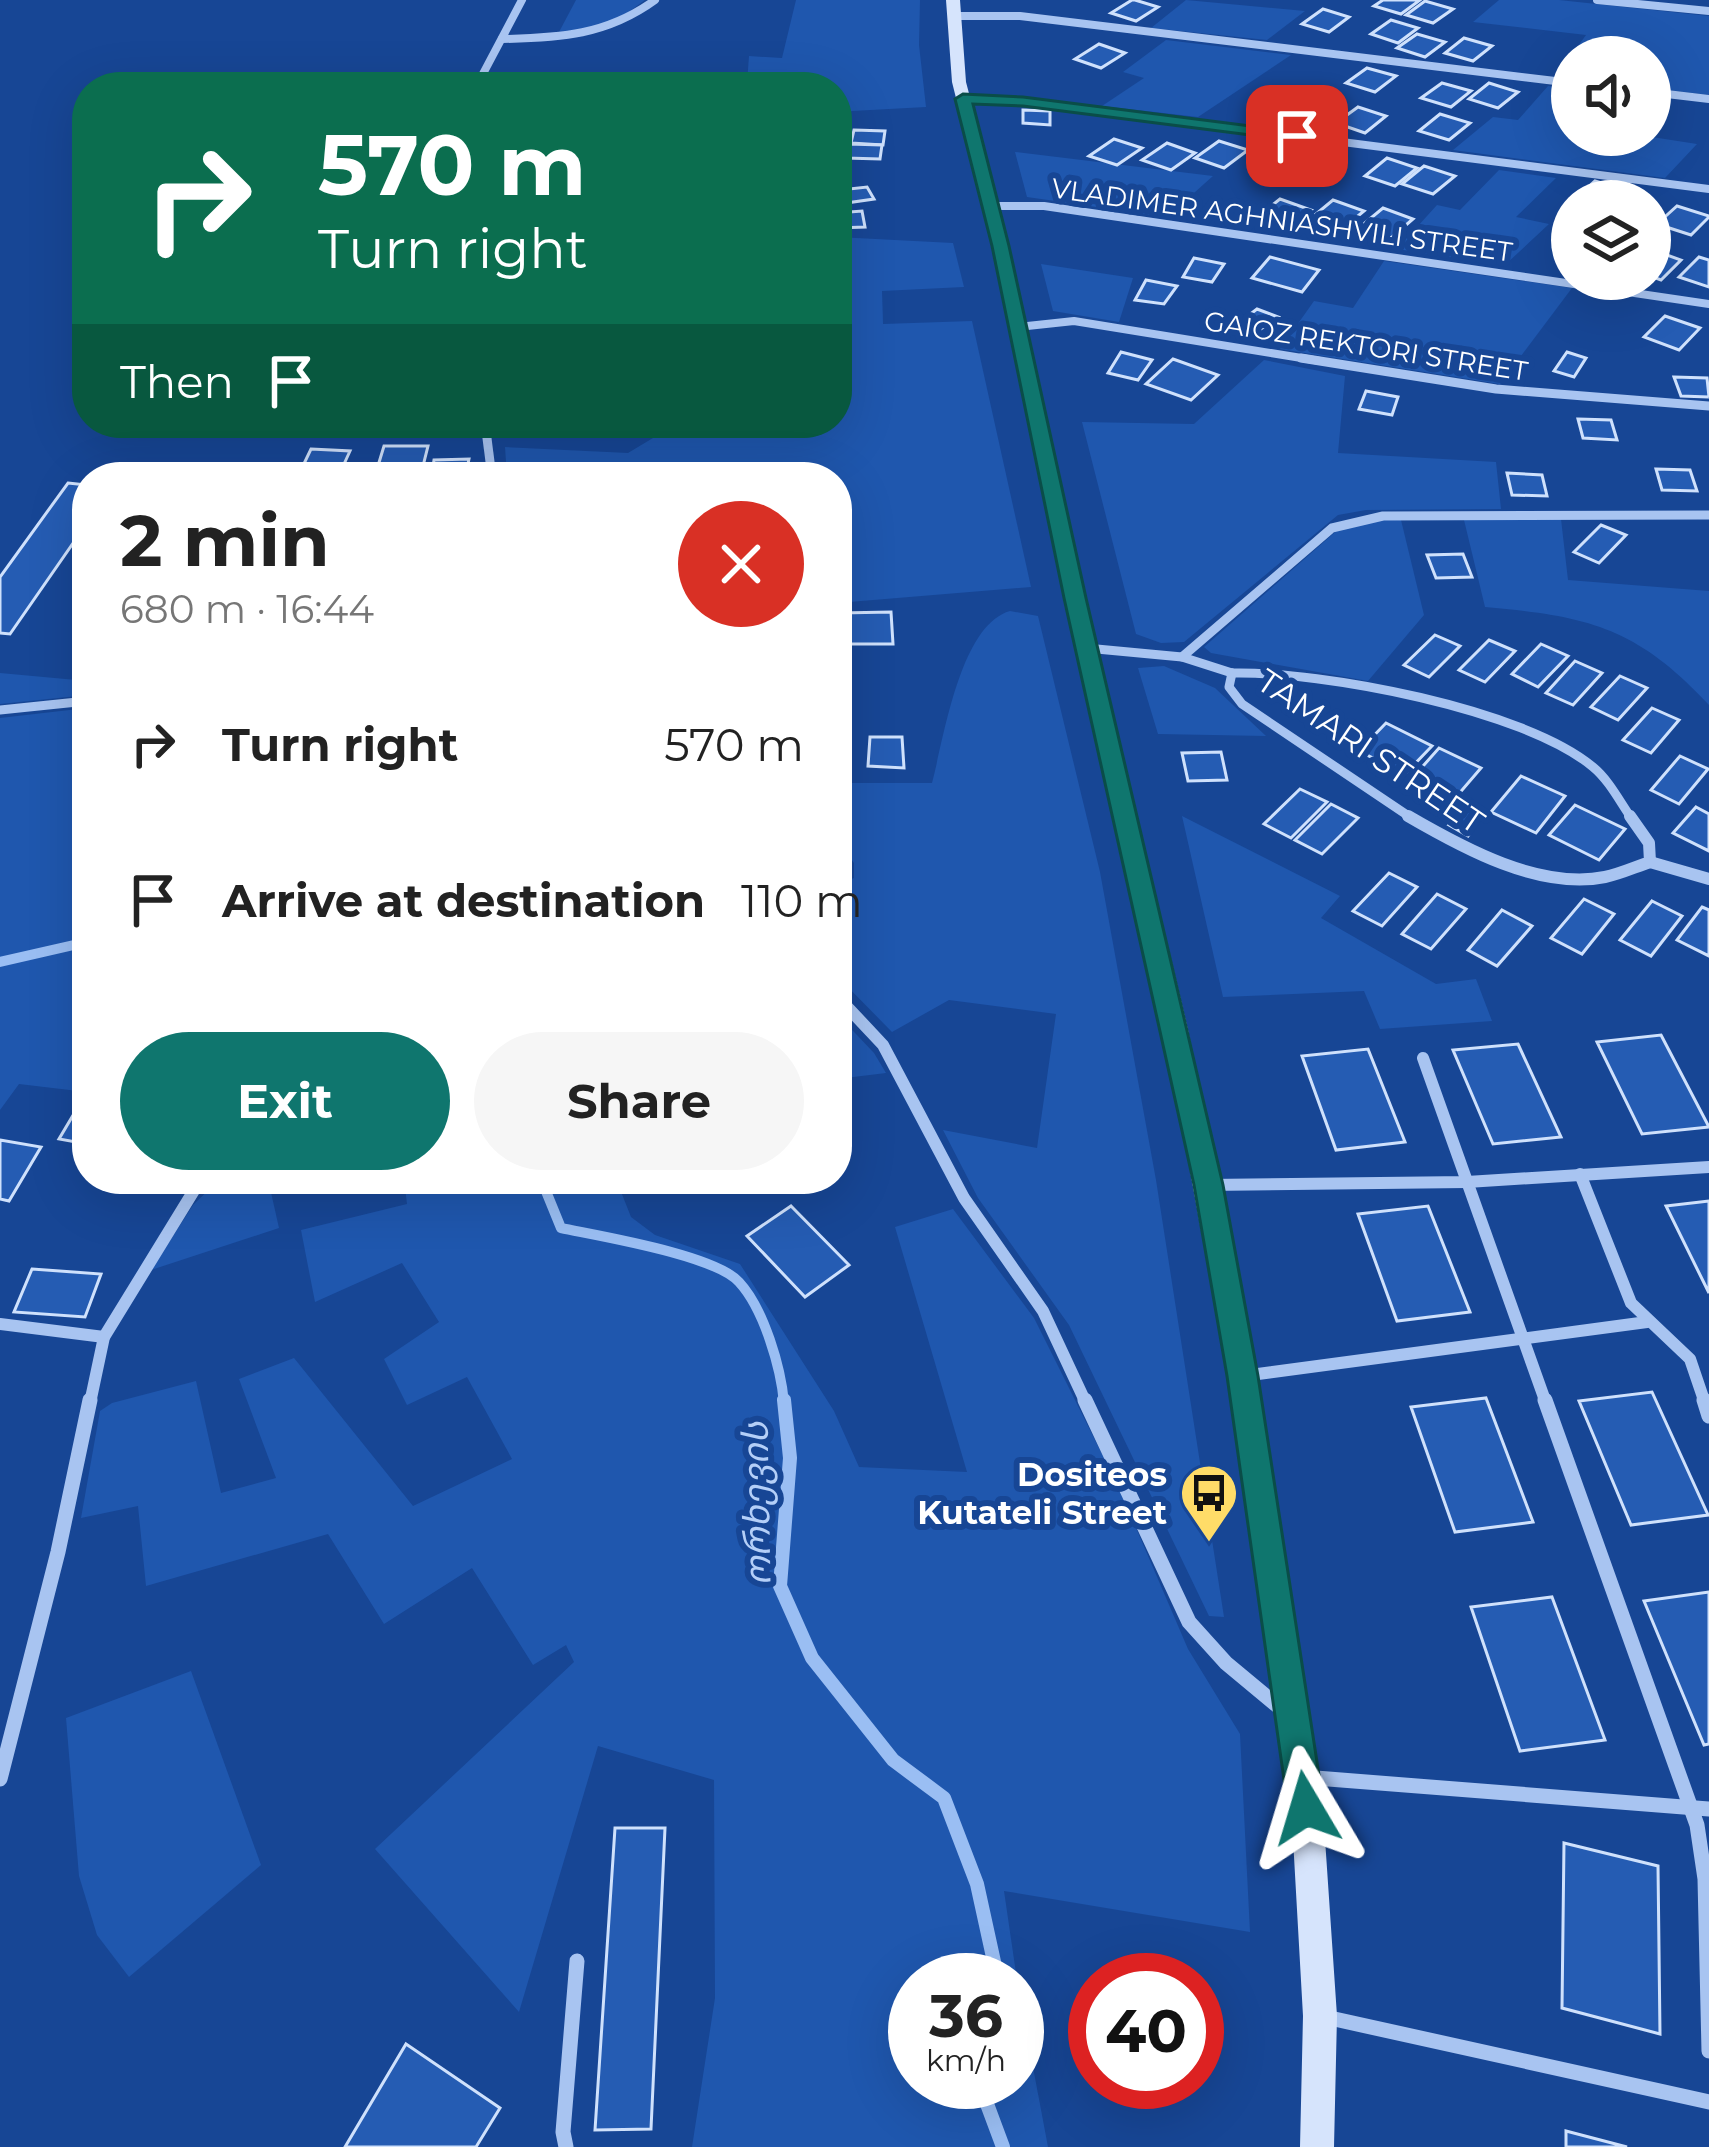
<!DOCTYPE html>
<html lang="en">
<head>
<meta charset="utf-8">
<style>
	body { margin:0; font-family:Montserrat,"Noto Sans Georgian",sans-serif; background:#f6f6f6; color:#222; height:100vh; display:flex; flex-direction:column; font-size:45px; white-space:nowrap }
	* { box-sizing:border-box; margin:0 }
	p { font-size:39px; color:#767676 }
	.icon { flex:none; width:66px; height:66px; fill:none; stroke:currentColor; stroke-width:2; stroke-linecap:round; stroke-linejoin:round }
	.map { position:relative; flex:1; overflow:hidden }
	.side { position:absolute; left:72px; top:462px; width:780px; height:732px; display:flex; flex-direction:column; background:#fff; border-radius:48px; box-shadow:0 12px 48px #0002 }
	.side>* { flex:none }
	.hud { position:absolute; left:72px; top:72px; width:780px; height:366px; border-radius:48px; box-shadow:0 12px 48px #0002; background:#0b6e4f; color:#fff; overflow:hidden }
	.fabs { position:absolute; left:1551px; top:36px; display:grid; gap:24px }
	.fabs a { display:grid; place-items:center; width:120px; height:120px; border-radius:50%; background:#fff; box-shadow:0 12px 48px #0002; font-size:60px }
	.speed { position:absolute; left:888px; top:1953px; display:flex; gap:24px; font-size:60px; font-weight:700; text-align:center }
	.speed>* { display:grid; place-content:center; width:156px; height:156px; border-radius:50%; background:#fff; box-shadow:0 12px 48px #0002; line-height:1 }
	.speed small { font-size:30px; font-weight:400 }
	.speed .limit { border:18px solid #d22; background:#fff; color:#111 }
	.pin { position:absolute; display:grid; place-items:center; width:102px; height:102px; color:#fff; margin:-51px; border-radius:24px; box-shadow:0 6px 18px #0006 }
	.me { position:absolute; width:132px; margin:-66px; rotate:353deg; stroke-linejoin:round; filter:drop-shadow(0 0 9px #0008) }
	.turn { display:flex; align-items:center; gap:42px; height:252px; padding:0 48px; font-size:54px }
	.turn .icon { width:156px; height:156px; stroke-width:2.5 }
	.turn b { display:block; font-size:84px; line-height:102px }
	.then { display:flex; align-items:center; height:114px; padding:0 48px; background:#0003; gap:24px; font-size:45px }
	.round { display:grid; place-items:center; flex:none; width:126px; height:126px; border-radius:63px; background:#f6f6f6 }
	.summary { display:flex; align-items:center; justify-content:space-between; height:204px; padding:0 48px }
	h1 { font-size:72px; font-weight:700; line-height:90px }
	.button { display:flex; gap:24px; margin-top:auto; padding:24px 48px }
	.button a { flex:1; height:138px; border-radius:72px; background:#0f766e; color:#fff; font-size:48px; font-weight:700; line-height:138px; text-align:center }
	.button a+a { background:#f6f6f6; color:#222 }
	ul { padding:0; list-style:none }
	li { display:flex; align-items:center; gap:36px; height:156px; padding:0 48px }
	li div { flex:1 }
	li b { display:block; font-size:45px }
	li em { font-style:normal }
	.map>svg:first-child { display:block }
	.green { fill:#1f57ae }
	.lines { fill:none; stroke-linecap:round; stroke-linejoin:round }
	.stream-far1 { stroke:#9abef3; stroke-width:10 }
	.stream { stroke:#9abef3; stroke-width:14 }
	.building { fill:#255cb3; stroke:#cfe1fc; stroke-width:3 }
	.street-far3 { stroke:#a8c4f1; stroke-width:8 }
	.street-far2 { stroke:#a8c4f1; stroke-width:9 }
	.street-far1 { stroke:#a8c4f1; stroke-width:12 }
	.street { stroke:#a8c4f1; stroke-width:15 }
	.secondary { fill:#d6e4fc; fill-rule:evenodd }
	.route { fill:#0f766e; stroke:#0a4d48; stroke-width:3 }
	.labels { text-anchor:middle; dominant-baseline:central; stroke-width:12; stroke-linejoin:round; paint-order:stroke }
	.far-street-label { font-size:27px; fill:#fff; stroke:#174695 }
	.street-label { font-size:33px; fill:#fff; stroke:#174695 }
	.poi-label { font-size:33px; font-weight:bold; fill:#fff; stroke:#174695; text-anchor:end }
	.water-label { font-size:36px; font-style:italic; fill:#b4cff8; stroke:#174695 }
</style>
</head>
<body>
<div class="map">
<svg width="1709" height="2147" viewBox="0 0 1709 2147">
	<rect width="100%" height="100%" fill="#174695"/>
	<g class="green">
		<path d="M 576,0 L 645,0 L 608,27 L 559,32 Z"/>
		<path d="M 796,0 L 920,0 L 919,45 L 926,107 L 852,111 L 837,118 L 837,87 L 747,83 L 749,56 L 782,58 Z"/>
		<path d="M 1186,0 L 1305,11 L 1267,40 L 1151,28 Z"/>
		<path d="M 1499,0 L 1559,0 L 1709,16 L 1709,95 L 1650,88 L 1650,57 L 1572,57 L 1572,78 L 1556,76 L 1586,35 L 1473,22 Z"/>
		<path d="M 1166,40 L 1291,55 L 1198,117 L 1102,106 L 1144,78 L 1123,72 Z"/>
		<path d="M 1548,86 L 1572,89 L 1572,135 L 1639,135 L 1697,144 L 1665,178 L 1453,150 L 1493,117 L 1518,120 Z"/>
		<path d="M 1015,152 L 1213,176 L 1167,217 L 1027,197 Z"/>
		<path d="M 1499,170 L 1556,178 L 1516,217 L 1549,224 L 1505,265 L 1397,249 L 1437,205 L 1460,210 Z"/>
		<path d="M 837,237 L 953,243 L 964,287 L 882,291 L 883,324 L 972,321 L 1031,587 L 837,603 L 837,477 L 507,477 L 505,447 L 628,453 L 658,435 L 653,423 L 837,423 Z"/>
		<path d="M 1384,261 L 1572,288 L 1500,384 L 1280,349 L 1314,301 L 1353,308 Z"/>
		<path d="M 1041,264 L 1133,278 L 1119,322 L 1053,311 Z"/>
		<path d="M 1264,360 L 1345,376 L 1338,453 L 1496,462 L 1501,509 L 1366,510 L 1338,515 L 1184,642 L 1161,643 L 1136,634 L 1082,422 L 1194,424 Z"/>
		<path d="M 1561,519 L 1568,580 L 1709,591 L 1709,705 C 1637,627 1587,616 1485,607 L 1464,520 Z"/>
		<path d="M 1374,520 L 1401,520 L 1424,615 L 1368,681 L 1211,653 L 1204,647 L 1342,526 Z"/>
		<path d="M 1010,611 L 1038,616 L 1100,872 L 1156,1180 L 1224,1617 L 1209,1616 L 1069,1325 L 978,1198 L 943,1130 L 1037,1148 L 1056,1014 L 949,1000 L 892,1032 L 837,976 L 837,885 L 854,878 L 854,863 L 837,841 L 837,783 L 932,783 C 944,738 960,625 1010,611 Z"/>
		<path d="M 1164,666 L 1215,688 L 1266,736 L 1158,734 L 1138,668 Z"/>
		<path d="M 0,673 L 87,681 L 87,695 L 0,704 Z"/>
		<path d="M 87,708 L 87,1078 L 78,1091 L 19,1084 L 0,1110 L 0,718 Z"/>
		<path d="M 1182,816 L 1340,896 L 1321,918 L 1436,984 L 1476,979 L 1492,1021 L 1380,1029 L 1364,991 L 1223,997 Z"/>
		<path d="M 837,1014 L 874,1053 L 886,1073 L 837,1079 Z"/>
		<path d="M 220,1179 L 268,1179 L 279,1228 L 151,1270 L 193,1205 Z"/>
		<path d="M 404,1179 L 616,1179 L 631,1217 L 655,1235 L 740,1264 L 834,1411 L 859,1467 L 967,1472 L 895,1227 L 953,1209 L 1034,1318 L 1118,1486 L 1188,1649 L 1240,1734 L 1250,1932 L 1004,1891 L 1017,1980 L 915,1980 L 915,2082 L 1017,2082 L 1017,1982 L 1048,2147 L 692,2147 L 715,1998 L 714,1780 L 598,1746 L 519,2012 L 375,1849 L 574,1662 L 566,1645 L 533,1665 L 472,1568 L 384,1624 L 328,1534 L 146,1586 L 138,1506 L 81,1518 L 100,1411 L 112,1403 L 196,1381 L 221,1493 L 276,1478 L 239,1379 L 294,1358 L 413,1506 L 512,1459 L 467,1377 L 407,1405 L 384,1359 L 439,1322 L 402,1263 L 315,1302 L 301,1230 L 407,1204 Z"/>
		<path d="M 191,1671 L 261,1865 L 129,1977 L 97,1935 L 79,1876 L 66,1718 Z"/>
	</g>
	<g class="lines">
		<g class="stream-far1">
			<path d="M 0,962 L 87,942"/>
			<path d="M 541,1179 L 561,1228 C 599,1236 715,1255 739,1282 C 764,1309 781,1368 784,1403"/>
		</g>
		<g class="stream">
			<path d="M 784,1400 L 790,1458 L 780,1586 L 812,1658 L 893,1760 L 944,1798 L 977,1884 L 998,1980"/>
			<path d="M 990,2082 L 987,2104 L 1003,2147"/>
		</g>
	</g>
	<g class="building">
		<path d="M 1132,0 L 1135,0 L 1158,7 L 1136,21 L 1111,13 Z"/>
		<path d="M 1383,0 L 1420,0 L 1401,14 L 1374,6 Z"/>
		<path d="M 1425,1 L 1453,9 L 1433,23 L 1406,15 Z"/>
		<path d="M 1323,9 L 1349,17 L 1329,32 L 1302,24 Z"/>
		<path d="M 1391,20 L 1418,28 L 1398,43 L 1371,34 Z"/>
		<path d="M 1417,34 L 1445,42 L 1425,57 L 1397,48 Z"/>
		<path d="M 1464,38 L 1492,46 L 1473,61 L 1445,53 Z"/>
		<path d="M 1099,44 L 1125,53 L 1101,68 L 1075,59 Z"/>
		<path d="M 1367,68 L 1396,76 L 1375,92 L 1346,83 Z"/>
		<path d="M 1442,83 L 1471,91 L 1451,107 L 1421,98 Z"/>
		<path d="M 1489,83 L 1518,92 L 1498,108 L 1469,99 Z"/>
		<path d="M 1282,96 L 1310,105 L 1288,121 L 1260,112 Z"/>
		<path d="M 1358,107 L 1386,116 L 1365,133 L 1336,123 Z"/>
		<path d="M 1023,110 L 1050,111 L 1050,125 L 1023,123 Z"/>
		<path d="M 1440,114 L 1470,123 L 1449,140 L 1419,131 Z"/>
		<path d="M 854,130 L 885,131 L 883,145 L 851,143 Z"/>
		<path d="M 1273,138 L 1302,148 L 1279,165 L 1250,155 Z"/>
		<path d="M 1114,139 L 1142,148 L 1117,165 L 1089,156 Z"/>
		<path d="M 1219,141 L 1248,150 L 1224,168 L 1195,158 Z"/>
		<path d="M 1167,143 L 1195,153 L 1171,170 L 1142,160 Z"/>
		<path d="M 848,144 L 882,145 L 880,159 L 846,158 Z"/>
		<path d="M 1307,149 L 1337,159 L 1314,176 L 1284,166 Z"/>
		<path d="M 1387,158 L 1417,168 L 1395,186 L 1365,176 Z"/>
		<path d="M 1424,166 L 1455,176 L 1433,194 L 1402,184 Z"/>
		<path d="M 1595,181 L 1627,191 L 1616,201 L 1575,199 Z"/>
		<path d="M 867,187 L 874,199 L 846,203 L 840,190 Z"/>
		<path d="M 1280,199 L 1311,210 L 1287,229 L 1256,218 Z"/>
		<path d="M 1333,200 L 1364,211 L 1341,230 L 1310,219 Z"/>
		<path d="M 1677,206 L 1709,216 L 1709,217 L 1691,235 L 1657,224 Z"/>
		<path d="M 1383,208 L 1413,219 L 1391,238 L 1360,227 Z"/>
		<path d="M 862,211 L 865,227 L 837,228 L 837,213 Z"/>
		<path d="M 1650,249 L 1681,260 L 1661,280 L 1650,276 Z"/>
		<path d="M 1270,257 L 1319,270 L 1302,292 L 1252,278 Z"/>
		<path d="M 1699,257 L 1709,260 L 1709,287 L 1679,277 Z"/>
		<path d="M 1194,258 L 1224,264 L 1212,282 L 1183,277 Z"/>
		<path d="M 1146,280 L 1177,286 L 1164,304 L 1135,300 Z"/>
		<path d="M 1257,309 L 1278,317 L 1252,335 L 1232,328 Z"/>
		<path d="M 1665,316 L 1700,328 L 1679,350 L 1644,337 Z"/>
		<path d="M 1121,352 L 1152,360 L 1138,380 L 1108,373 Z"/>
		<path d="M 1567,352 L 1586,358 L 1574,377 L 1554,371 Z"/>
		<path d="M 1173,359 L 1218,375 L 1191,400 L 1146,384 Z"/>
		<path d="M 1674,377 L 1707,378 L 1709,397 L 1681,396 Z"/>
		<path d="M 1366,391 L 1398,397 L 1392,415 L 1359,409 Z"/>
		<path d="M 1578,419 L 1611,420 L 1617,440 L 1583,438 Z"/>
		<path d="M 384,446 L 428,446 L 422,470 L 377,469 Z"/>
		<path d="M 311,449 L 350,451 L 339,475 L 300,472 Z"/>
		<path d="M 469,459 L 466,473 L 432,473 L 434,460 Z"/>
		<path d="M 1656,469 L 1690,470 L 1697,491 L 1662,490 Z"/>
		<path d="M 1507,473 L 1542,475 L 1547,496 L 1512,495 Z"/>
		<path d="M 68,483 L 87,485 L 87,523 L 10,634 L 0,633 L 0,577 Z"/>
		<path d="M 1601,525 L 1626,535 L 1599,563 L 1574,552 Z"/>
		<path d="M 1463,554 L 1472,577 L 1436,578 L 1427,555 Z"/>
		<path d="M 891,612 L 893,644 L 843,644 L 840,613 Z"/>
		<path d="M 1435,635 L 1460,646 L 1429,677 L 1404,665 Z"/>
		<path d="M 1489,640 L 1515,651 L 1485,682 L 1459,670 Z"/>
		<path d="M 1541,644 L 1568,656 L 1538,687 L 1512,674 Z"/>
		<path d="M 1575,661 L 1602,673 L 1573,705 L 1546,693 Z"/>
		<path d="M 1620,676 L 1647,688 L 1618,720 L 1591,707 Z"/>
		<path d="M 1652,708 L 1679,720 L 1651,753 L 1623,740 Z"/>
		<path d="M 1386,723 L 1432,746 L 1405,774 L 1359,751 Z"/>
		<path d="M 870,737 L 902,737 L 904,768 L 868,766 Z"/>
		<path d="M 1439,748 L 1481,768 L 1451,803 L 1408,783 Z"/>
		<path d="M 1221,752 L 1227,780 L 1188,781 L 1182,753 Z"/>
		<path d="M 1680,756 L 1708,769 L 1679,804 L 1651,790 Z"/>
		<path d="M 1521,776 L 1565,796 L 1536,833 L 1491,812 Z"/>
		<path d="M 1300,789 L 1327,802 L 1291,838 L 1264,824 Z"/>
		<path d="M 1331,804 L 1358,818 L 1322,854 L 1295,840 Z"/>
		<path d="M 1575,805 L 1625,829 L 1599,860 L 1549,835 Z"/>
		<path d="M 1469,807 L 1482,814 L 1468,836 L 1449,825 Z"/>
		<path d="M 1696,807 L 1709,814 L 1709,851 L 1673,833 Z"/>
		<path d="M 1389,873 L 1417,887 L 1382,926 L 1353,911 Z"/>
		<path d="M 1437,894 L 1466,909 L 1431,949 L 1402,934 Z"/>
		<path d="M 1584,899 L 1614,914 L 1582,954 L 1551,938 Z"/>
		<path d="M 1652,901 L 1682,916 L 1651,956 L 1620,940 Z"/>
		<path d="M 1702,907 L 1709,910 L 1709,956 L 1677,940 Z"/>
		<path d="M 1502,910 L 1532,926 L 1497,966 L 1468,950 Z"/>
		<path d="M 1661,1035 L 1709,1127 L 1642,1134 L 1597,1042 Z"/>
		<path d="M 1518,1044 L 1561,1137 L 1493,1144 L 1453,1050 Z"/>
		<path d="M 1368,1049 L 1405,1142 L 1336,1150 L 1302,1056 Z"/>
		<path d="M 75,1112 L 87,1115 L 87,1144 L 59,1139 Z"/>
		<path d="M 0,1140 L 41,1147 L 9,1201 L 0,1199 Z"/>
		<path d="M 1709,1201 L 1709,1293 L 1666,1206 Z"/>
		<path d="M 791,1206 L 849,1265 L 805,1297 L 747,1236 Z"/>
		<path d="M 1428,1206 L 1470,1312 L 1397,1321 L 1358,1214 Z"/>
		<path d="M 32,1269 L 101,1274 L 85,1317 L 14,1312 Z"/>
		<path d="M 1652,1392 L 1708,1515 L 1631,1525 L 1579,1401 Z"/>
		<path d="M 1486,1398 L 1533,1522 L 1455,1532 L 1411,1407 Z"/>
		<path d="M 1709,1592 L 1709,1744 L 1704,1745 L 1644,1601 Z"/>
		<path d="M 1552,1597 L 1605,1740 L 1520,1751 L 1471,1607 Z"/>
		<path d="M 615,1828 L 665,1828 L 651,2129 L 595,2130 Z"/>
		<path d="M 1564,1843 L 1658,1866 L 1660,2034 L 1562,2008 Z"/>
		<path d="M 406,2044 L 500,2108 L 476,2147 L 345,2147 Z"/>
		<path d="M 1566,2131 L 1627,2147 L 1566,2147 Z"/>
	</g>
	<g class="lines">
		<g class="street-far3">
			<path d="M 1597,0 L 1709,11"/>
			<path d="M 953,16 L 1020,16 L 1572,83"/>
			<path d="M 502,39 C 560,38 607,35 655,0"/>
			<path d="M 476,87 L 522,0"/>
			<path d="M 1650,92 L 1709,99"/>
			<path d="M 963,99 L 1023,101 L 1709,189"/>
			<path d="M 991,206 L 1044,206 L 1709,304"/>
			<path d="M 1018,327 L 1074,321 L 1320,361"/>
		</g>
		<g class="street-far2">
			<path d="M 1301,358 L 1496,389 L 1709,406"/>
			<path d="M 485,423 L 492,477"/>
			<path d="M 1086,648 L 1182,657 L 1232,673"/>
			<path d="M 1182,657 L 1332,528 L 1383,516 L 1709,515"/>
			<path d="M 1232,673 L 1229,687 L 1242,704 L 1413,819"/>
			<path d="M 1232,673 C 1322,671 1524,709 1593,767 C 1609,780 1620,802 1632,819"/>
			<path d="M 0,710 L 87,701"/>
		</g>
		<g class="street-far1">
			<path d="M 1408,816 C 1463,848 1539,890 1605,877 C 1620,874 1635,867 1650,862 L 1649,843 L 1630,816"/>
			<path d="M 1650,862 L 1709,879"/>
			<path d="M 837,996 L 883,1045 L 964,1198 L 1043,1311 L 1086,1403"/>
			<path d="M 1423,1058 L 1546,1403"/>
			<path d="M 1580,1174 L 1631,1303 L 1690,1359 L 1705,1403"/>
			<path d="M 1208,1185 L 1467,1182 L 1709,1167"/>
			<path d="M 0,1324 L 104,1337"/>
			<path d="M 1243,1376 L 1647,1322"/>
			<path d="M 90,1403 L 104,1337 L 201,1179"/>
		</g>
		<g class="street">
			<path d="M 1085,1400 L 1189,1622 L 1226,1663 L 1285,1712"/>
			<path d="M 1545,1400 L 1697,1825 L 1705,1879 L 1709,2051"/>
			<path d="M 1704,1400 L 1709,1416"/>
			<path d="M 1303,1777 L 1709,1809"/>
			<path d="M 0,1779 L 58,1552 L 90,1400"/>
			<path d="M 1321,2016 L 1709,2102"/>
			<path d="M 566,2147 L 563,2132 L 577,1961"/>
		</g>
		<path class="secondary" d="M 946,0 L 960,0 L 966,82 L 1009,246 L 1085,598 L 1188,1030 L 1256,1376 L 1325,1839 L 1337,2016 L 1334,2147 L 1300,2147 L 1303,2016 L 1293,1839 L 1228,1376 L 1164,1030 L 1065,598 L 993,246 L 952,82 Z"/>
	</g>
	<path class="route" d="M 963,94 L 1023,97 L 1297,132 L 1305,136 L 1297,141 L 1023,106 L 973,104 L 1009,246 L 1086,598 L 1223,1185 L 1258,1376 L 1324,1808 L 1319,1821 L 1306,1826 L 1293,1821 L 1288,1808 L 1227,1376 L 1194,1185 L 1064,598 L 992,246 L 955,99 Z"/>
	<defs>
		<symbol id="bus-pin" viewBox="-11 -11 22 30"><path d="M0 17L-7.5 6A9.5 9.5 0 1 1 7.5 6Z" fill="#ffdc68" stroke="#174695"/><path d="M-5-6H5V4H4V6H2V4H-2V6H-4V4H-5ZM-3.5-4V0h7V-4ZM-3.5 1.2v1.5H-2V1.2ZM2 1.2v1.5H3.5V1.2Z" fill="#111"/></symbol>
	</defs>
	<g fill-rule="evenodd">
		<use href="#bus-pin" x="1176" y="1460" width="66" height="90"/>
	</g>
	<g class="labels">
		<g class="far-street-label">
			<text transform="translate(1282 220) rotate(8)">VLADIMER AGHNIASHVILI STREET</text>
			<text transform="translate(1366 346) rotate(9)">GAIOZ REKTORI STREET</text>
		</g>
		<g class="street-label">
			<text transform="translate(1371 751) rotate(34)">TAMARI STREET</text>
		</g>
		<g class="poi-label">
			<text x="1167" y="1474">Dositeos<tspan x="1167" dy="38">Kutateli Street</tspan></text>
		</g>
		<g class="water-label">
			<text transform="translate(756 1504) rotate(-91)">ორხევის</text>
		</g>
	</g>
</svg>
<div class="fabs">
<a><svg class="icon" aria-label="sound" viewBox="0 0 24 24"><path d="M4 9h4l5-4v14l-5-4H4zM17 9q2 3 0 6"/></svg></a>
<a><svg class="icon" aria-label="layers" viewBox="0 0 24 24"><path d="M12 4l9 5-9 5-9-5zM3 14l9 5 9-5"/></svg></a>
</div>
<div class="speed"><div>36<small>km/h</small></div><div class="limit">40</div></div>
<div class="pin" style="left:1297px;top:136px;background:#d93025"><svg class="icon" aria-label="arrive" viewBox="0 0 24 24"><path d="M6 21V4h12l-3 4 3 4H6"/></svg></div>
<svg class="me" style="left:1306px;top:1808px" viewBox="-20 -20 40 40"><path d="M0-17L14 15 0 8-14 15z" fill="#0f766e" stroke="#fff" stroke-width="4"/></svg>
<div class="hud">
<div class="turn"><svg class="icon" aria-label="right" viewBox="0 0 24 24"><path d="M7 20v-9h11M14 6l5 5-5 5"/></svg><div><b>570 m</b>Turn right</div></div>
<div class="then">Then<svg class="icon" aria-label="arrive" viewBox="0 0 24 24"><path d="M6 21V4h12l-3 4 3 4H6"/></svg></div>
</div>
<section class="side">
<div class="summary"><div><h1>2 min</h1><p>680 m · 16:44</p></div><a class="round" style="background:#d93025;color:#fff"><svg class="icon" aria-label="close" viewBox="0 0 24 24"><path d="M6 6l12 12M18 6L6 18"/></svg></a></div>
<ul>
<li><svg class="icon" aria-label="right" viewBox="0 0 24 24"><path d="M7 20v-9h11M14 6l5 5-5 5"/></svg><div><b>Turn right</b></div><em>570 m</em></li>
<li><svg class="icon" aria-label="arrive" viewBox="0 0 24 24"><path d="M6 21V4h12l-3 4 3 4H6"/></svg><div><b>Arrive at destination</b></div><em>110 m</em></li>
</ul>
<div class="button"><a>Exit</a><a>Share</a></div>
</section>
</div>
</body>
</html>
